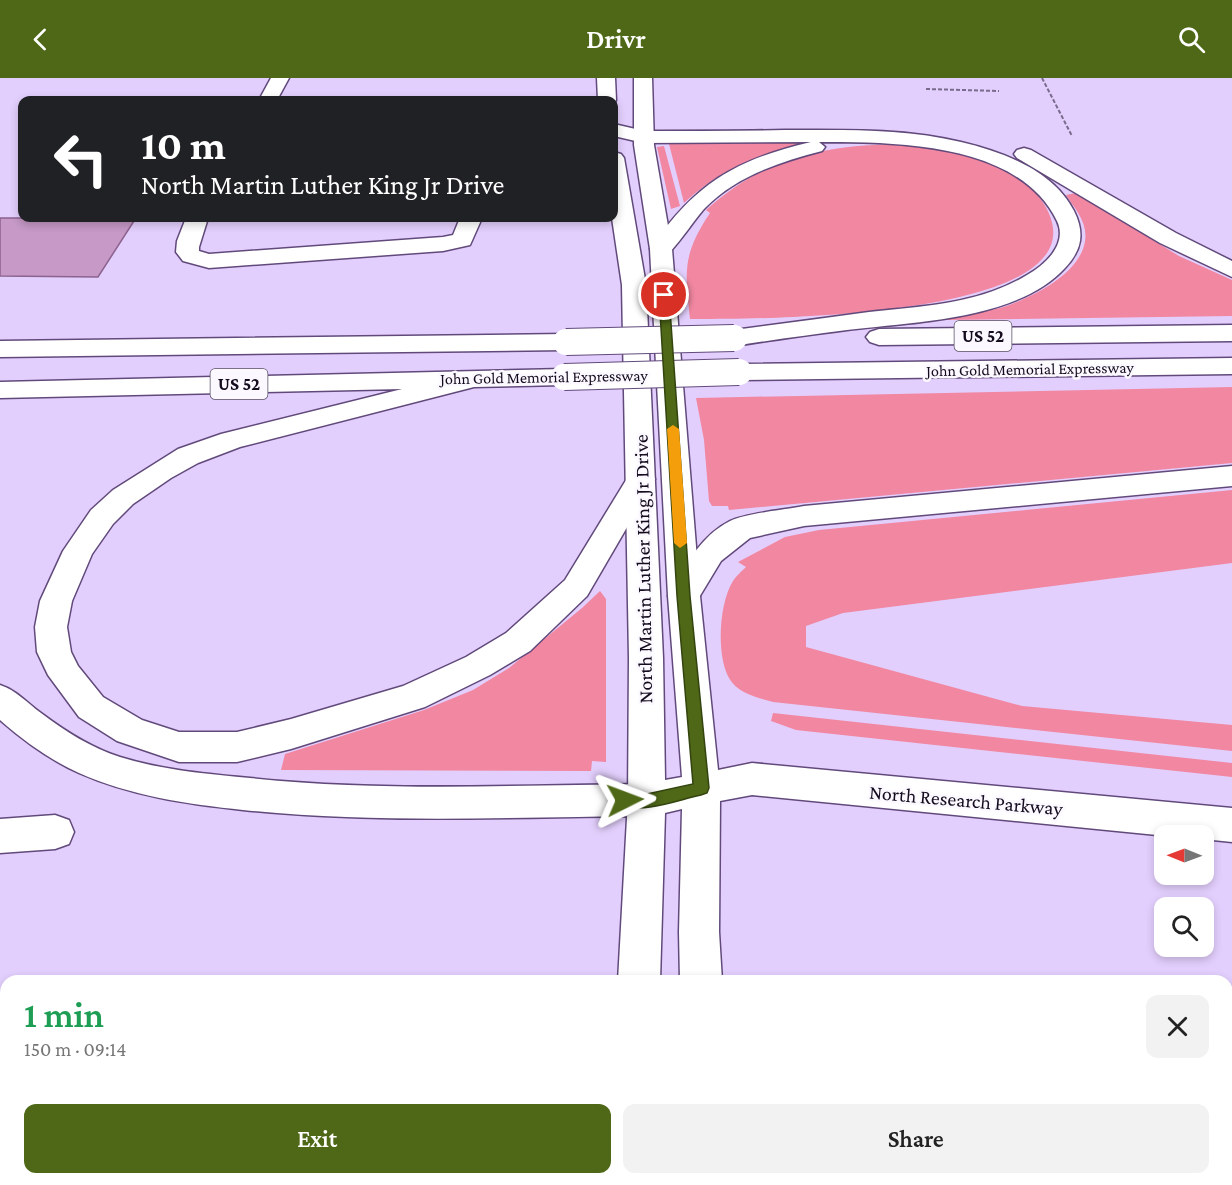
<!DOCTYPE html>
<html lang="en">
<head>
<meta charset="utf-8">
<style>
	body { margin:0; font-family:"Crimson Pro",serif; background:#f2f2f2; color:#222; height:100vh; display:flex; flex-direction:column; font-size:22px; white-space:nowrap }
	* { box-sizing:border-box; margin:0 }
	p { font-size:20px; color:#767676 }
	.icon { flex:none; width:33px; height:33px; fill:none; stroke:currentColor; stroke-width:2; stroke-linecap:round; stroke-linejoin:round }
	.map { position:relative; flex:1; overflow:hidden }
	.details { position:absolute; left:0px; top:897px; width:1233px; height:210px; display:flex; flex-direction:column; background:#fff; border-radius:18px 18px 0 0; box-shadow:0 3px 9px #0003 }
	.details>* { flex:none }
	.banner { position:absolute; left:18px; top:18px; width:600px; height:126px; border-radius:12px; box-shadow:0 3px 9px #0003; background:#202124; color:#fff; overflow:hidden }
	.needle { width:39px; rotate:271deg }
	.controls { position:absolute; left:1154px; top:747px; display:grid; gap:12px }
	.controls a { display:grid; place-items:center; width:60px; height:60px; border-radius:12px; background:#fff; box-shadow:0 3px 9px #0003; font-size:30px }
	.pin { position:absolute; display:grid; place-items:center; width:51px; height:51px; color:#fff; margin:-26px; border:3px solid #fff; border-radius:50%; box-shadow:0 2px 6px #0007 }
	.me { position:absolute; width:66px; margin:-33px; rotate:87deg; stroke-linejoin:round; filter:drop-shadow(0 0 4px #0008) }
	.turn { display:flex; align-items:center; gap:21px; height:126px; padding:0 24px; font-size:27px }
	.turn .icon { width:78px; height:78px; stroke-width:2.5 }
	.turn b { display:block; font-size:42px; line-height:51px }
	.round { display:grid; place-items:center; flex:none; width:63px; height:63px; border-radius:12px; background:#f2f2f2 }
	.headline { display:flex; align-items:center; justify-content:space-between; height:102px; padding:0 24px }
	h1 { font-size:36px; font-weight:600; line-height:45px; color:#1e9e55 }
	.action { display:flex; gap:12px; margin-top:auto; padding:12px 24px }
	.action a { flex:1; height:69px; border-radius:12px; background:#4f6817; color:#fff; font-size:24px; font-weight:600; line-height:69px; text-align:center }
	.action a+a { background:#f2f2f2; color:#222 }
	header { display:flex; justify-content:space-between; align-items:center; height:78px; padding:0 24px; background:#4f6817; color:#fff; font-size:27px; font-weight:600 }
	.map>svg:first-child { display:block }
	.green { fill:#f187a1 }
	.building { fill:#c699c7; stroke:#8c628e; stroke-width:1.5 }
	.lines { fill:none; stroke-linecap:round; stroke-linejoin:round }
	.minor-casing { stroke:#614a7b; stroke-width:3 }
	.major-casing { stroke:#614a7b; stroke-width:3 }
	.highway-casing { stroke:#614a7b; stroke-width:3 }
	.path { stroke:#796b8b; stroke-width:2; stroke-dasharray:4 2; stroke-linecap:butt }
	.minor { fill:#fff; fill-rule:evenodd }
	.major { fill:#fff; fill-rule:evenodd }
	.highway { fill:#fff; fill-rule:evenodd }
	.highway-bridge-casing { stroke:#614a7b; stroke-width:28; stroke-linecap:butt }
	.highway-bridge { stroke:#fff; stroke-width:26 }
	.route { fill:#4f6817; stroke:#33440f; stroke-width:1.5 }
	.slow { fill:#f59e0b }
	.labels { text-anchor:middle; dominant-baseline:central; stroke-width:5; stroke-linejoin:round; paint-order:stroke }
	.far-street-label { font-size:16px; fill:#140b1e; stroke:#fbf9ff }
	.shield { fill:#fbf9ff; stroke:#595262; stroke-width:1.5 }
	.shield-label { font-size:18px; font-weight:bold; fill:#140b1e }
	.street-label { font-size:20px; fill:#140b1e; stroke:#fbf9ff }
</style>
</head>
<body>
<header><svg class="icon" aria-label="back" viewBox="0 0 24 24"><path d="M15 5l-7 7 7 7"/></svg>Drivr<svg class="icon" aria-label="search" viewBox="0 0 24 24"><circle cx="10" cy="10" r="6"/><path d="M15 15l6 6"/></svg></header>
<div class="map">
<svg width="1232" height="1107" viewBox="0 0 1232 1107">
	<rect width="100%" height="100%" fill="#e3cffd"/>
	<g class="green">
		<path d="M 822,62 C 768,74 725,86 684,125 L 669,66 L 669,64 Z"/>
		<path d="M 903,66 C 946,71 1017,84 1042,123 C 1123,244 743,241 690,241 C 685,193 682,177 710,135 L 706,132 C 765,78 826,67 903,66 Z"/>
		<path d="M 664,68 L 680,128 L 671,131 L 657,69 Z"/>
		<path d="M 1076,115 L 1179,178 L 1232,202 L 1232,238 L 946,242 C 962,234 983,235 1000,230 C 1029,221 1080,197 1085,163 C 1088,144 1075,131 1066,117 Z"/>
		<path d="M 1232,309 L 1232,385 L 729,432 L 728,428 L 712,428 L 709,423 L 704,362 L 696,320 Z"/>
		<path d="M 1232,412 L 1232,485 L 843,535 L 806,548 L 806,569 L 1022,628 L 1232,647 L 1232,673 L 773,624 C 758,620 737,615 729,600 C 716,577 719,525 733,503 C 736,498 742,493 746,489 L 738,484 L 785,459 L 819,452 Z"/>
		<path d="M 600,513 L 606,521 L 606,684 L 592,683 L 591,693 L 281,692 L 285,676 L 424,632 L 473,612 L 509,590 L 582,530 Z"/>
		<path d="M 773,635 L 1232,685 L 1232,699 L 796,652 L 771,643 Z"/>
	</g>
	<path class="building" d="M 0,140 L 120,140 L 119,143 L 134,143 L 98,199 L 0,198 Z"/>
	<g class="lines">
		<defs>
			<g id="minor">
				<path d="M 271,0 L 289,0 L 277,22 L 259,22 Z"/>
				<path d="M 186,140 L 208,140 L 199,169 L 199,173 L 209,176 L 443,159 L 453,157 L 460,140 L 482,140 L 470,167 L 443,173 L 209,190 L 183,183 L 176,174 L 177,163 Z"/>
				<path d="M 55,737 L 69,742 L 74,754 L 69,766 L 55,771 L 0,775 L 0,741 Z"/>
			</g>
			<g id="major">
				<path d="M 597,0 L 615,0 L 616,22 L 614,26 L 614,22 L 598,22 Z"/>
				<path d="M 634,0 L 652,0 L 654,67 L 672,171 L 700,518 L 718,692 L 752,685 L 1232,730 L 1232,764 L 1203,761 L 1203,758 L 1167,758 L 752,717 L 720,723 L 719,854 L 722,903 L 680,903 L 679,854 L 682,731 L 665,735 L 660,903 L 618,903 L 628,722 L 629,580 L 622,207 L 612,140 L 614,74 L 621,76 L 624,80 L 646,207 L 663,580 L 665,702 L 682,699 L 668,518 L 650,171 L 634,67 Z"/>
				<rect x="605" y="1101" width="48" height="6"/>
				<rect x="686" y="1101" width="48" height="6"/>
			</g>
			<g id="highway">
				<path d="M 614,46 L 644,53 C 691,53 738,53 785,52 C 844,52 903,50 961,64 C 1003,74 1053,92 1074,133 C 1085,155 1082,172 1065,190 C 1018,242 912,244 847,252 C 809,257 771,262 734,268 L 725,265 L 721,260 L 725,255 L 734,252 C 779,246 824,240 869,234 C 924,228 979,226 1027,197 C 1045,187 1068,166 1057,143 C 1019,64 894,64 819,64 L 825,69 L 822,73 C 780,84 736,98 705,130 C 697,138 673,174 667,176 C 662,179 658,177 653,176 L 650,171 C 695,106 734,82 811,64 L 644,65 L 614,58 Z"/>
				<path d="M 1024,70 L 1031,72 L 1176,155 L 1232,183 L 1232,199 L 1160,165 L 1017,80 L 1014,76 L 1017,72 Z"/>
				<path d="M 1232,247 L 1232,263 L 879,267 L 870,264 L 866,259 L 870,254 L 879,251 Z"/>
				<path d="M 566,256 L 575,259 L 579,264 L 575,269 L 566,272 L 0,279 L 0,263 Z"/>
				<path d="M 1232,280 L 1232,296 L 739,302 L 730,300 L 726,294 L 730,288 L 739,286 Z"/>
				<path d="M 564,291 L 573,293 L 577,299 L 573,305 L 564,307 L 474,309 L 240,369 L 198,385 L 171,400 L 133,426 L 113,446 L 92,476 L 72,523 L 67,549 L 71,574 L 78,588 L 103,619 L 142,642 L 179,654 L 237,654 L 291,641 L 403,608 L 466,579 L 506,555 L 565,502 L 631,394 L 641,391 L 651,394 L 655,401 L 587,518 L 530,573 L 490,597 L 425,629 L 291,671 L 237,684 L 179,684 L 117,663 L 79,639 L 48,597 L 37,574 L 35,549 L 40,523 L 63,473 L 91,432 L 113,412 L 178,371 L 221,356 L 402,311 L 0,320 L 0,304 Z"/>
				<path d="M 1232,388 L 1232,408 L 804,448 L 750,460 L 721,483 L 695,526 L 684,530 L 673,526 L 668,518 C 684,490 700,458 730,443 C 747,435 784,432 804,428 Z"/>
				<path d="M 0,607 C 16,612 27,625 41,635 C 65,653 91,670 120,679 C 162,692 207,696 250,700 C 382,714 515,707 647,706 L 660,710 L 666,722 L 660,734 L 647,738 C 512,739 377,746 243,732 C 187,726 131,718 79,695 C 50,682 24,663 0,642 Z"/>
			</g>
		</defs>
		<use href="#minor" class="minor-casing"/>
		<use href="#major" class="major-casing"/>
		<use href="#highway" class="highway-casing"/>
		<g class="path">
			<path d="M 1042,0 L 1072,58"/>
			<path d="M 926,11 L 999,13"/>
		</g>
		<use href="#minor" class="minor"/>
		<use href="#major" class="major"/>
		<use href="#highway" class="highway"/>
		<defs>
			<g id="highway-bridge">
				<path d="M 566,264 L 734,260"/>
				<path d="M 564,299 L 739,294"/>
			</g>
		</defs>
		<use href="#highway-bridge" class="highway-bridge-casing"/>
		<use href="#highway-bridge" class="highway-bridge"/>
	</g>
	<path class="route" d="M 664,214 L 669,217 L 690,518 L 709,710 L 707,715 L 701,717 C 677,722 644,736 619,727 L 617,722 L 619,717 L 647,716 L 693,706 L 677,518 L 659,217 Z"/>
	<path class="slow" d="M 673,347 L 679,351 L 687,465 L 680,470 L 674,465 L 667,351 Z"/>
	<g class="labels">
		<g class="far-street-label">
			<text transform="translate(1030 291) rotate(-1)">John Gold Memorial Expressway</text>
			<text transform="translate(544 299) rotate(-1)">John Gold Memorial Expressway</text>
		</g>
		<g class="shield">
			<rect x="954.5" y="243" width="57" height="30" rx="4.5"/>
			<rect x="210.5" y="291" width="57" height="30" rx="4.5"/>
		</g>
		<g class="shield-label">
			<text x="983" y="258">US 52</text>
			<text x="239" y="306">US 52</text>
		</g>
		<g class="street-label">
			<text transform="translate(643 491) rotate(-91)">North Martin Luther King Jr Drive</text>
			<text transform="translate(966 722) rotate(5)">North Research Parkway</text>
		</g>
	</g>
</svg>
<div class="controls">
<a><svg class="needle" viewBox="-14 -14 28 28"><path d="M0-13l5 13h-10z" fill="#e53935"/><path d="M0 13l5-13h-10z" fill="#767676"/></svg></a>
<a><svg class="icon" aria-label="search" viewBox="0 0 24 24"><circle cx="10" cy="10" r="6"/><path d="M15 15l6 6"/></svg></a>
</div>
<div class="pin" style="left:664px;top:217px;background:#d93025"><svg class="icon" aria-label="arrive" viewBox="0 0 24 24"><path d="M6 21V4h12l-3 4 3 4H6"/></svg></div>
<svg class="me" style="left:625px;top:722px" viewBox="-20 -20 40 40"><path d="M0-17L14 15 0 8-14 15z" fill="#4f6817" stroke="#fff" stroke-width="4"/></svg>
<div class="banner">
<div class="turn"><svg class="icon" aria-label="left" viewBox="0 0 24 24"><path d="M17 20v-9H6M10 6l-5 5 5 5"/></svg><div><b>10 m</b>North Martin Luther King Jr Drive</div></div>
</div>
<section class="details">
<div class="headline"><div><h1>1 min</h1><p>150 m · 09:14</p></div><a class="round"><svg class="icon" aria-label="close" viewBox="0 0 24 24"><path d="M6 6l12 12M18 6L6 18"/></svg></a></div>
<div class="action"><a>Exit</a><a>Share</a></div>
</section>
</div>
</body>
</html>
